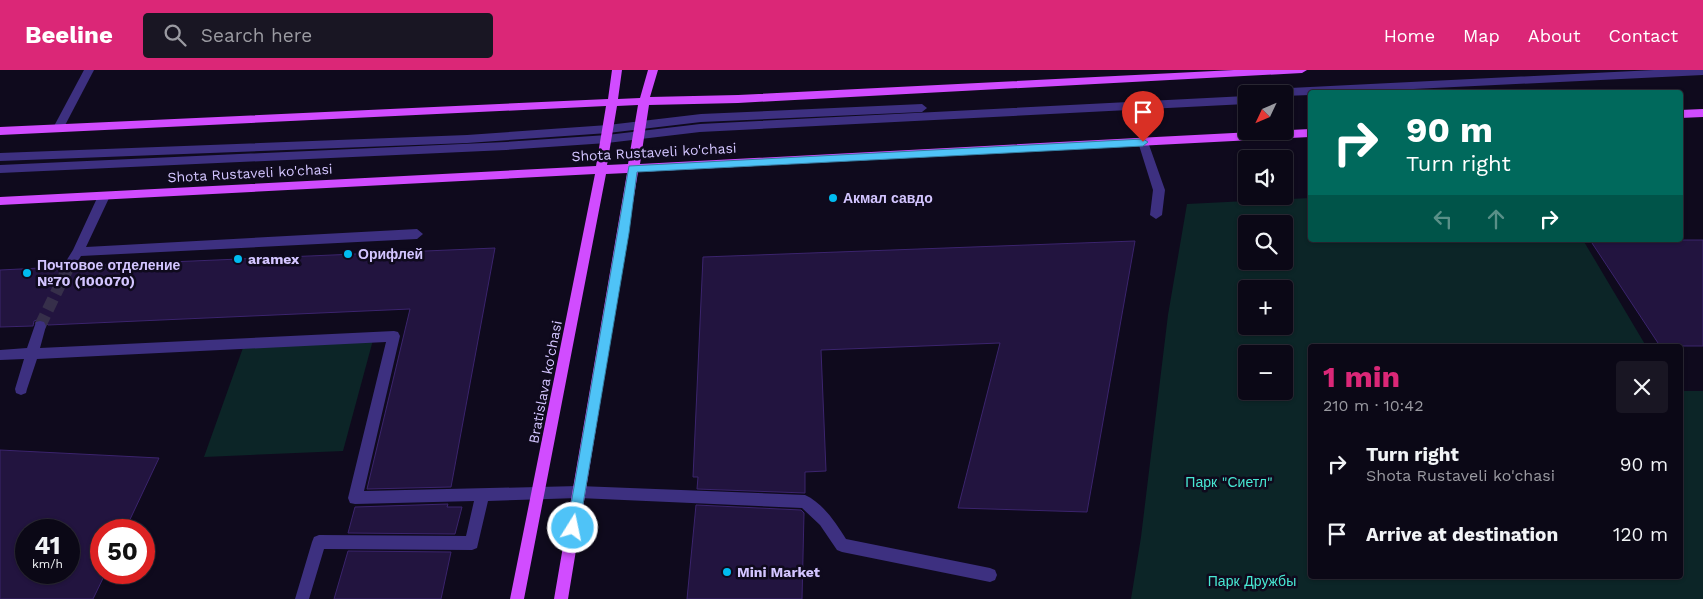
<!DOCTYPE html>
<html lang="en">
<head>
<meta charset="utf-8">
<style>
	body { margin:0; font-family:"Work Sans",sans-serif; background:#191623; color:#f1f3f6; height:100vh; display:flex; flex-direction:column; font-size:19px; white-space:nowrap }
	* { box-sizing:border-box; margin:0 }
	p { font-size:16px; color:#9a9aa1 }
	.icon { flex:none; width:28px; height:28px; fill:none; stroke:currentColor; stroke-width:2; stroke-linecap:round; stroke-linejoin:round }
	.map { position:relative; flex:1; overflow:hidden }
	.side { position:absolute; left:1308px; top:274px; width:375px; height:235px; display:flex; flex-direction:column; background:#0b0816; border-radius:5px; box-shadow:0 1px 4px #0004,0 0 0 1px #2b2935 }
	.side>* { flex:none }
	.guide { position:absolute; left:1308px; top:20px; width:375px; height:152px; border-radius:5px; box-shadow:0 1px 4px #0004,0 0 0 1px #2b2935; background:#00695c; color:#fff; overflow:hidden }
	.needle { width:32px; rotate:226deg }
	.fabs { position:absolute; left:1238px; top:15px; display:grid; gap:10px }
	.fabs a { display:grid; place-items:center; width:55px; height:55px; border-radius:5px; background:#0b0816; box-shadow:0 1px 4px #0004,0 0 0 1px #2b2935; font-size:25px }
	.speed { position:absolute; left:15px; top:449px; display:flex; gap:10px; font-size:25px; font-weight:700; text-align:center }
	.speed>* { display:grid; place-content:center; width:65px; height:65px; border-radius:50%; background:#0b0816; box-shadow:0 1px 4px #0004,0 0 0 1px #2b2935; line-height:1 }
	.speed small { font-size:12px; font-weight:400 }
	.speed .limit { border:8px solid #d22; background:#fff; color:#111 }
	.pin { position:absolute; display:grid; place-items:center; width:42px; height:42px; color:#fff; margin:-51px -21px; border-radius:50% 50% 50% 0; rotate:-45deg; box-shadow:0 0 5px #0007 }
	.pin .icon { rotate:45deg }
	.me { position:absolute; width:55px; margin:-28px; rotate:10deg; stroke-linejoin:round; filter:drop-shadow(0 0 4px #0008) }
	.turn { display:flex; align-items:center; gap:18px; height:105px; padding:0 15px; font-size:22px }
	.turn .icon { width:65px; height:65px; stroke-width:2.5 }
	.turn b { display:block; font-size:35px; line-height:42px }
	.lanes { display:flex; align-items:center; height:48px; padding:0 15px; background:#0003; justify-content:center; gap:25px; direction:ltr }
	.lanes .off { opacity:.35 }
	.round { display:grid; place-items:center; flex:none; width:52px; height:52px; border-radius:5px; background:#191623 }
	.overview { display:flex; align-items:center; justify-content:space-between; height:85px; padding:0 15px }
	h1 { font-size:30px; font-weight:700; line-height:38px; color:#db2777 }
	ul { padding:0; list-style:none }
	li { display:flex; align-items:center; gap:15px; height:70px; padding:0 15px }
	li div { flex:1 }
	li b { display:block; font-size:19px }
	li em { font-style:normal }
	header { display:flex; align-items:center; gap:30px; box-sizing:border-box; height:70px; padding:0 25px; background:#db2777; color:#fff }
	header strong { font-size:24px }
	nav { display:flex; gap:28px; margin-inline-start:auto; font-size:18px }
	.search { width:350px; height:45px; background:#191623; display:flex; align-items:center; gap:12px; box-sizing:border-box; padding:0 18px; border-radius:5px; color:#9a9aa1; font-size:19px }
	.map>svg:first-child { display:block }
	.green { fill:#0c2527; fill-rule:evenodd }
	.building { fill:#22143f; stroke:#3b246d; fill-rule:evenodd }
	.lines { fill:none; stroke-linecap:round; stroke-linejoin:round }
	.minor-tunnel { stroke:#362f4a; stroke-width:12; stroke-dasharray:12 6; stroke-linecap:butt }
	.minor { fill:#3d3080; fill-rule:evenodd }
	.major { fill:#d14cff; fill-rule:evenodd }
	.route { fill:#4fc3f7; stroke:#337fa1 }
	.poi-dot { fill:#00bcf0; stroke:#0f0a1d; stroke-width:2 }
	.labels { text-anchor:middle; dominant-baseline:central; stroke-width:5; stroke-linejoin:round; paint-order:stroke }
	.street-label { font-size:14px; fill:#d3c5ff; stroke:#0f0a1d }
	.poi-label { font-size:14px; font-weight:bold; fill:#d3c5ff; stroke:#0f0a1d; text-anchor:start }
	.park-label { font-size:14px; fill:#48e8d3; stroke:#0f0a1d }
</style>
</head>
<body>
<header>
<strong>Beeline</strong>
<div class="search"><svg class="icon" aria-label="search" viewBox="0 0 24 24"><circle cx="10" cy="10" r="6"/><path d="M15 15l6 6"/></svg>Search here</div>
<nav><a>Home</a><a>Map</a><a>About</a><a>Contact</a></nav>
</header>
<div class="map">
<svg width="1703" height="529" viewBox="0 0 1703 529">
	<rect width="100%" height="100%" fill="#0f0a1d"/>
	<g class="green">
		<path d="M 1310,128 L 1310,170 L 1583,170 L 1646,276 L 1310,276 L 1310,506 L 1680,506 L 1680,321 L 1703,321 L 1703,529 L 1131,529 L 1141,467 L 1168,245 L 1187,134 ZM 1246,154 L 1284,154 L 1284,191 L 1246,191 ZM 1246,219 L 1284,219 L 1284,256 L 1246,256 ZM 1246,284 L 1284,284 L 1284,321 L 1246,321 Z"/>
		<path d="M 373,270 L 343,381 L 204,387 L 244,275 Z"/>
	</g>
	<g class="building">
		<path d="M 1590,170 L 1703,170 L 1703,276 L 1660,276 Z"/>
		<path d="M 1135,171 L 1087,442 L 958,438 L 1000,273 L 821,280 L 826,401 L 805,402 L 805,423 L 697,419 L 698,407 L 693,407 L 703,187 Z"/>
		<path d="M 495,178 L 451,417 L 367,419 L 410,239 L 48,255 L 44,250 L 40,249 L 34,251 L 33,256 L 0,257 L 0,200 L 61,197 L 65,201 L 73,201 L 77,196 Z"/>
		<path d="M 0,380 L 159,388 L 125,460 L 101,460 L 101,502 L 106,502 L 93,529 L 0,529 ZM 26,460 L 69,460 L 69,502 L 26,502 Z"/>
		<path d="M 448,434 L 447,437 L 462,437 L 455,464 L 348,463 L 355,437 Z"/>
		<path d="M 696,435 L 801,440 L 804,443 L 802,529 L 687,529 Z"/>
		<path d="M 348,481 L 451,482 L 441,529 L 334,529 Z"/>
	</g>
	<g class="lines">
		<path class="minor-tunnel" d="M 40,256 L 69,196"/>
		<g class="minor">
			<path d="M 84,0 L 94,0 L 62,61 L 54,61 L 53,58 Z"/>
			<path d="M 1654,0 L 1703,0 L 1703,5 L 1352,22 L 1310,22 L 1310,25 L 1284,26 L 1284,24 L 1247,24 L 1252,20 Z"/>
			<path d="M 1246,26 L 1246,34 L 700,62 L 607,73 L 506,80 L 0,103 L 0,95 L 506,72 L 607,65 L 700,54 Z"/>
			<path d="M 922,34 L 927,38 L 922,42 L 701,52 L 608,63 L 467,73 L 0,91 L 0,83 L 467,65 L 608,55 L 701,44 Z"/>
			<path d="M 1143,68 L 1148,72 L 1165,120 L 1162,145 L 1156,149 L 1150,145 L 1153,120 L 1138,72 Z"/>
			<path d="M 104,122 L 110,126 L 86,177 L 417,159 L 423,164 L 417,169 L 81,186 L 73,199 L 65,199 L 63,196 L 73,180 L 98,126 Z"/>
			<path d="M 40,251 L 44,252 L 46,256 L 40,278 L 394,261 L 398,262 L 400,266 L 364,421 L 579,416 L 805,425 C 823,433 836,453 846,469 L 990,498 L 995,500 L 997,505 L 995,510 L 990,512 L 842,482 L 837,480 L 820,455 L 802,438 L 579,428 L 488,431 L 477,478 L 472,480 L 324,479 L 309,529 L 295,529 L 312,472 L 314,467 L 319,465 L 466,466 L 474,431 L 355,434 L 350,433 L 348,428 L 386,272 L 37,289 L 27,319 L 26,323 L 21,325 L 16,323 L 15,319 L 24,289 L 0,290 L 0,280 L 27,278 L 36,252 Z"/>
		</g>
		<g class="major">
			<path d="M 612,0 L 622,0 L 618,29 L 640,28 L 648,0 L 658,0 L 650,27 L 738,25 L 1234,0 L 1307,0 L 1302,3 L 738,33 L 649,35 L 640,94 L 1310,59 L 1310,67 L 638,102 L 568,529 L 554,529 L 627,103 L 606,104 L 524,529 L 510,529 L 595,104 L 0,135 L 0,127 L 596,96 L 606,36 L 0,65 L 0,57 L 608,29 ZM 638,35 L 628,94 L 607,95 L 617,36 Z"/>
			<path d="M 1703,39 L 1703,47 L 1680,48 L 1680,40 Z"/>
		</g>
	</g>
	<path class="route" d="M 1143,69 L 1148,72 L 1143,76 L 637,102 L 629,163 L 579,458 L 578,462 L 573,464 L 568,462 L 567,458 L 629,96 Z"/>
	<g class="poi-dot">
		<circle cx="833" cy="128" r="5"/>
		<circle cx="348" cy="184" r="5"/>
		<circle cx="238" cy="189" r="5"/>
		<circle cx="27" cy="203" r="5"/>
		<circle cx="727" cy="502" r="5"/>
	</g>
	<g class="labels">
		<g class="street-label">
			<text transform="translate(654 82) rotate(-3)">Shota Rustaveli ko'chasi</text>
			<text transform="translate(250 103) rotate(-3)">Shota Rustaveli ko'chasi</text>
			<text transform="translate(545 312) rotate(-79)">Bratislava ko'chasi</text>
		</g>
		<g class="poi-label">
			<text x="843" y="128">Акмал савдо</text>
			<text x="358" y="184">Орифлей</text>
			<text x="248" y="189">aramex</text>
			<text x="37" y="195">Почтовое отделение<tspan x="37" dy="16">№70 (100070)</tspan></text>
			<text x="737" y="502">Mini Market</text>
		</g>
		<g class="park-label">
			<text x="1229" y="412">Парк "Сиетл"</text>
			<text x="1252" y="511">Парк Дружбы</text>
		</g>
	</g>
</svg>
<div class="fabs">
<a><svg class="needle" viewBox="-14 -14 28 28"><path d="M0-13l5 13h-10z" fill="#e53935"/><path d="M0 13l5-13h-10z" fill="#9a9aa1"/></svg></a>
<a><svg class="icon" aria-label="sound" viewBox="0 0 24 24"><path d="M4 9h4l5-4v14l-5-4H4zM17 9q2 3 0 6"/></svg></a>
<a><svg class="icon" aria-label="search" viewBox="0 0 24 24"><circle cx="10" cy="10" r="6"/><path d="M15 15l6 6"/></svg></a>
<a>+</a>
<a>−</a>
</div>
<div class="speed"><div>41<small>km/h</small></div><div class="limit">50</div></div>
<div class="pin" style="left:1143px;top:72px;background:#d93025"><svg class="icon" aria-label="arrive" viewBox="0 0 24 24"><path d="M6 21V4h12l-3 4 3 4H6"/></svg></div>
<svg class="me" style="left:573px;top:458px" viewBox="-20 -20 40 40"><circle r="17" fill="#4fc3f7" stroke="#fff" stroke-width="3"/><path d="M0-11L8 9 0 5-8 9z" fill="#fff"/></svg>
<div class="guide">
<div class="turn"><svg class="icon" aria-label="right" viewBox="0 0 24 24"><path d="M7 20v-9h11M14 6l5 5-5 5"/></svg><div><b>90 m</b>Turn right</div></div>
<div class="lanes"><svg class="icon off" aria-label="left" viewBox="0 0 24 24"><path d="M17 20v-9H6M10 6l-5 5 5 5"/></svg><svg class="icon off" aria-label="ahead" viewBox="0 0 24 24"><path d="M12 20V5M6 11l6-6 6 6"/></svg><svg class="icon" aria-label="right" viewBox="0 0 24 24"><path d="M7 20v-9h11M14 6l5 5-5 5"/></svg></div>
</div>
<section class="side">
<div class="overview"><div><h1>1 min</h1><p>210 m · 10:42</p></div><a class="round"><svg class="icon" aria-label="close" viewBox="0 0 24 24"><path d="M6 6l12 12M18 6L6 18"/></svg></a></div>
<ul>
<li><svg class="icon" aria-label="right" viewBox="0 0 24 24"><path d="M7 20v-9h11M14 6l5 5-5 5"/></svg><div><b>Turn right</b><p>Shota Rustaveli ko'chasi</p></div><em>90 m</em></li>
<li><svg class="icon" aria-label="arrive" viewBox="0 0 24 24"><path d="M6 21V4h12l-3 4 3 4H6"/></svg><div><b>Arrive at destination</b></div><em>120 m</em></li>
</ul>
</section>
</div>
</body>
</html>
